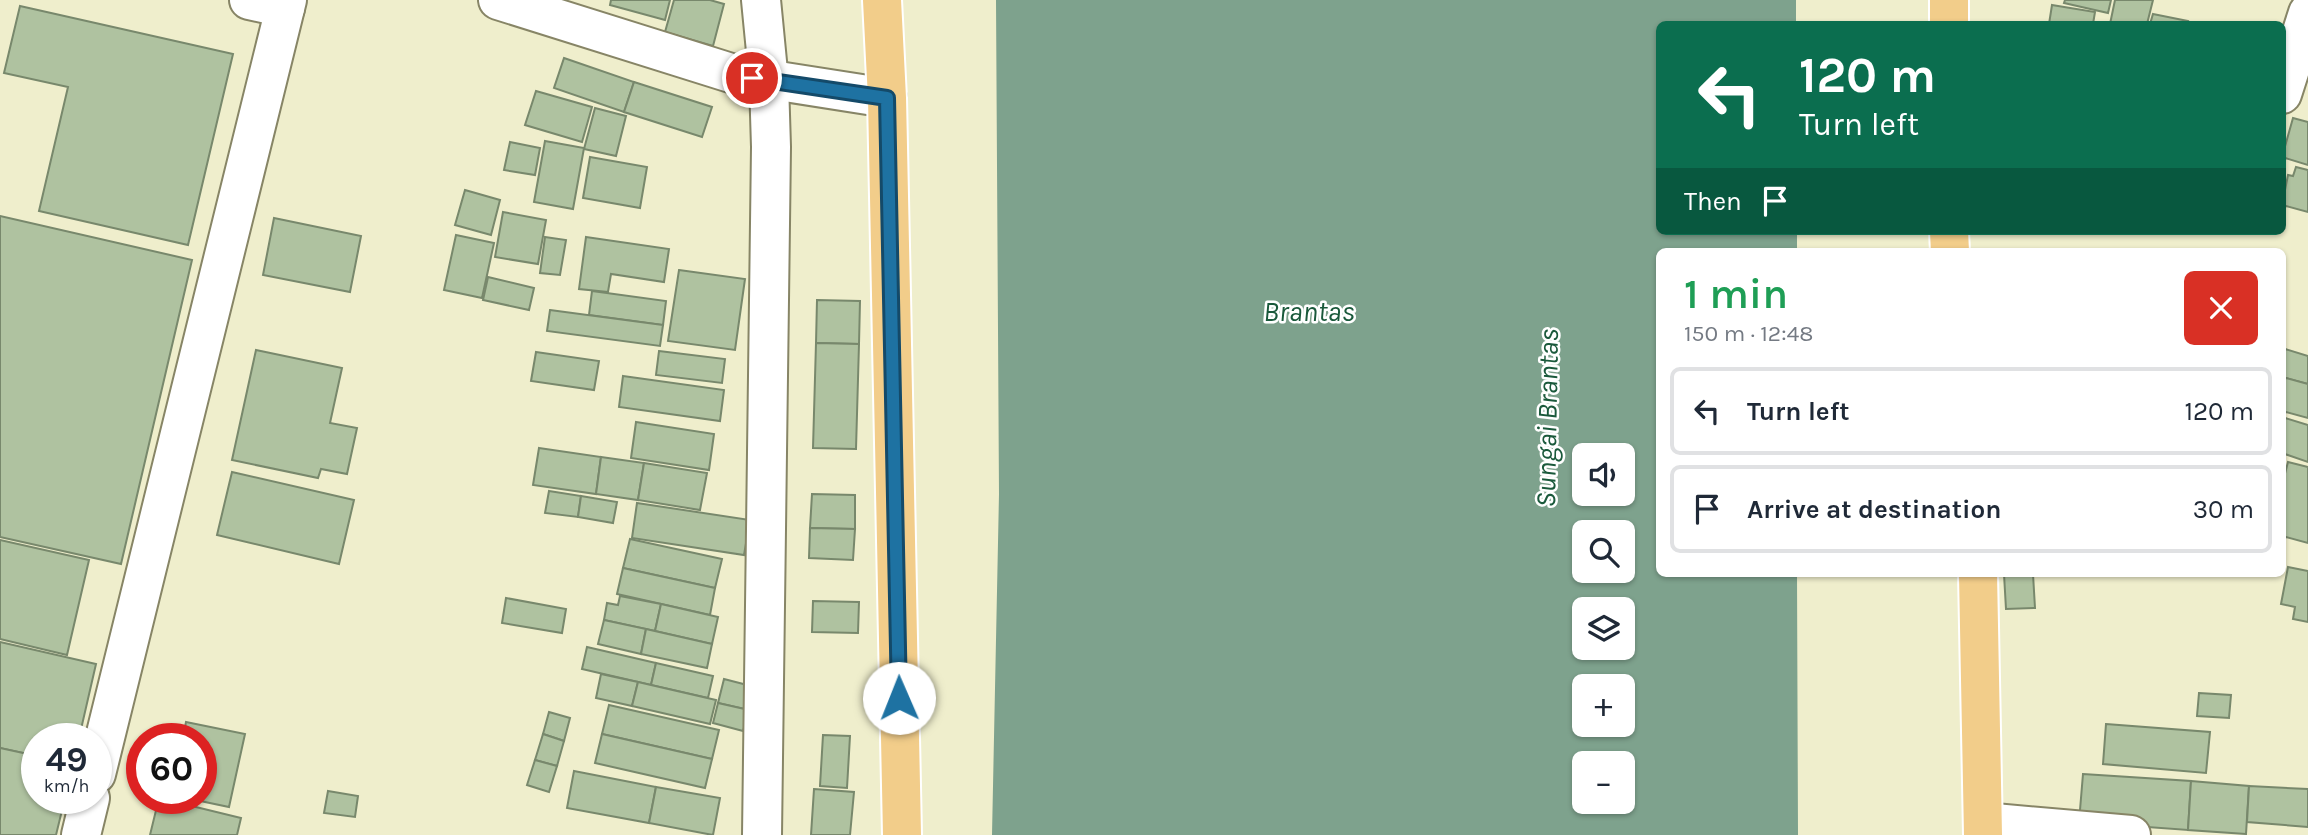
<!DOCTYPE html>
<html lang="en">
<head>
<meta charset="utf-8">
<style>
	body { margin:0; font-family:Karla,sans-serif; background:#f6f6f7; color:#1f2937; height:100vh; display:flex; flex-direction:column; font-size:26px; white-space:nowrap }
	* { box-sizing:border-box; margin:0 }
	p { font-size:23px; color:#747a83 }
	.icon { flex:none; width:38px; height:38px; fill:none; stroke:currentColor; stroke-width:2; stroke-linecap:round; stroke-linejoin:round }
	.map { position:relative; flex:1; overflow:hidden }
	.side { position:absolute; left:1656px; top:248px; width:630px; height:329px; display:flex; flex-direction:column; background:#fff; border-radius:10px; box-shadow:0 2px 5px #0004 }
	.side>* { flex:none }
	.hud { position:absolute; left:1656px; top:21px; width:630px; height:214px; border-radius:10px; box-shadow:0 2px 5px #0004; background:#0b6e4f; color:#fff; overflow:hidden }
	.buttons { position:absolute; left:1572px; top:443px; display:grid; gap:14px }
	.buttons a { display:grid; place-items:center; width:63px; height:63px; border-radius:10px; background:#fff; box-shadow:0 2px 5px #0004; font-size:35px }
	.speed { position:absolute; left:21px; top:723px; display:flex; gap:14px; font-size:35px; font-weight:700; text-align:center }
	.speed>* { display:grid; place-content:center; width:91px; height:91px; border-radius:50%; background:#fff; box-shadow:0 2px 5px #0004; line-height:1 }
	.speed small { font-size:18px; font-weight:400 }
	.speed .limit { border:10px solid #d22; background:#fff; color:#111 }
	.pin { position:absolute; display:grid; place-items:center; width:60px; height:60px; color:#fff; margin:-30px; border:4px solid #fff; border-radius:50%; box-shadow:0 2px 7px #0007 }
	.me { position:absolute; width:77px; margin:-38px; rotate:359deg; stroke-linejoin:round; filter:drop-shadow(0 0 5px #0008) }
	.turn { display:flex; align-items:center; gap:24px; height:147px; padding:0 28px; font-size:32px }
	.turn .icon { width:91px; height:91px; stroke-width:2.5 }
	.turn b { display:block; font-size:49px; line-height:60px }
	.then { display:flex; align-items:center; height:66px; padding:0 28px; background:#0003; gap:14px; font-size:26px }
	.round { display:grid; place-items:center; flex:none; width:74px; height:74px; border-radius:10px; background:#f6f6f7 }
	.overview { display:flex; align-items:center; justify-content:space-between; height:119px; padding:0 28px }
	h1 { font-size:42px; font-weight:600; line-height:52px; color:#1e9e55 }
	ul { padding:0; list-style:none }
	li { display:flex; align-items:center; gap:21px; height:88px; margin:0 14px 10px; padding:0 14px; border:4px solid #e0e1e3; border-radius:10px }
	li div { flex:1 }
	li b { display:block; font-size:26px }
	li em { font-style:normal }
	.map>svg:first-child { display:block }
	.water { fill:#7ea28d; fill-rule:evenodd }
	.building { fill:#afc2a0; stroke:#78886c; stroke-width:2 }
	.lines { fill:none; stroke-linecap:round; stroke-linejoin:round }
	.minor-casing { stroke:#878566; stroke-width:42 }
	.major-casing { stroke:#fff; stroke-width:42 }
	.minor { stroke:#fff; stroke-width:38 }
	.major { stroke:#f2cd8a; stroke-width:38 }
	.route-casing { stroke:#144a69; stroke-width:18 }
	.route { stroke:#1e72a2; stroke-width:12 }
	.labels { text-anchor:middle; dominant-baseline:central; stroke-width:5; stroke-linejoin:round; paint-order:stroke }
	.water-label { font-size:28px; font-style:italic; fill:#1a593b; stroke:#fff }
</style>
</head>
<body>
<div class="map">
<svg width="2308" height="835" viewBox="0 0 2308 835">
	<rect width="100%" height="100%" fill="#efeecc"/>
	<path class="water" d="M 996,0 L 1796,0 L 1796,24 L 1659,24 L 1659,231 L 1797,231 L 1797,252 L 1659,252 L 1659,574 L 1797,574 L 1798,835 L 992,835 L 999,494 ZM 1622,455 L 1622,494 L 1584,494 L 1584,455 ZM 1622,532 L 1622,570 L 1584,570 L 1584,532 ZM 1584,609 L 1622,609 L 1622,648 L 1584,648 ZM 1584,686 L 1622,686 L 1622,724 L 1584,724 ZM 1622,763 L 1622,802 L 1584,802 L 1584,763 Z"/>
	<g class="building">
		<path d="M 611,0 L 670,0 L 665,20 L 610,5 Z"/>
		<path d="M 674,0 L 710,0 L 724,4 L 713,46 L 665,32 Z"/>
		<path d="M 2065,0 L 2111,0 L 2108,13 L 2064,3 Z"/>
		<path d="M 2115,0 L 2153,0 L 2147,24 L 2110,24 Z"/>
		<path d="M 2052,5 L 2095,12 L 2093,24 L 2049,24 Z"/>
		<path d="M 20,6 L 233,54 L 188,245 L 39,211 L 68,87 L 4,73 Z"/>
		<path d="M 2153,14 L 2188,21 L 2187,24 L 2150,24 Z"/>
		<path d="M 564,58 L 634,82 L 624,112 L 554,88 Z"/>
		<path d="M 634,82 L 712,107 L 702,137 L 624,112 Z"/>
		<path d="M 536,91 L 592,107 L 582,142 L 525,125 Z"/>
		<path d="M 595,108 L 626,116 L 616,156 L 584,149 Z"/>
		<path d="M 2293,118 L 2308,122 L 2308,165 L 2282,157 Z"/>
		<path d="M 545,141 L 584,148 L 573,209 L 534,202 Z"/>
		<path d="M 510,142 L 540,148 L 535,175 L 504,170 Z"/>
		<path d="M 590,157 L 647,167 L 640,208 L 583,198 Z"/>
		<path d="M 2296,167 L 2308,170 L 2308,212 L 2282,205 L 2288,175 L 2293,176 Z"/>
		<path d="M 465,190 L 500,200 L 491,235 L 455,225 Z"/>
		<path d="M 503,212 L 546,220 L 538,264 L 495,257 Z"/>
		<path d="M 0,216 L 192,260 L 121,564 L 0,537 Z"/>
		<path d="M 274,218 L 361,236 L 350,292 L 263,275 Z"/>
		<path d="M 456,235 L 494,243 L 482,298 L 444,290 Z"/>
		<path d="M 545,237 L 566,240 L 560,275 L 540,273 Z"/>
		<path d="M 586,237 L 669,249 L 664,282 L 611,274 L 608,292 L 579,289 Z"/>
		<path d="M 679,270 L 745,279 L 735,350 L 668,341 Z"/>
		<path d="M 488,277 L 534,288 L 529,310 L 483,300 Z"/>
		<path d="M 592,291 L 666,301 L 663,325 L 589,315 Z"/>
		<path d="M 817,300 L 860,301 L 859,344 L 816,343 Z"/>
		<path d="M 550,310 L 663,325 L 660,346 L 547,331 Z"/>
		<path d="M 816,343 L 859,344 L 856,449 L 813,448 Z"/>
		<path d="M 2282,348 L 2308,356 L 2308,384 L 2282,377 Z"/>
		<path d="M 256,350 L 342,368 L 330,423 L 357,428 L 347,474 L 321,469 L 318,478 L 232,460 Z"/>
		<path d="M 659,351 L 725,359 L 722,383 L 656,375 Z"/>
		<path d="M 536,352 L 599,361 L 594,390 L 531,381 Z"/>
		<path d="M 623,376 L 724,390 L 720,421 L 619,407 Z"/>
		<path d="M 2282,377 L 2308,384 L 2308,418 L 2282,411 Z"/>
		<path d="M 2282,417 L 2308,425 L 2308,462 L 2282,453 Z"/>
		<path d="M 636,422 L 714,434 L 709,470 L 631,458 Z"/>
		<path d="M 539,448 L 601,457 L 596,494 L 533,485 Z"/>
		<path d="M 601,457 L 644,463 L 638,500 L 596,494 Z"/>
		<path d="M 2288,462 L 2308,467 L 2308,543 L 2282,536 L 2282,485 Z"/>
		<path d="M 644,463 L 707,473 L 700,510 L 638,500 Z"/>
		<path d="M 232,472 L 354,500 L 339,564 L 217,535 Z"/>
		<path d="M 549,491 L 581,496 L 578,517 L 545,513 Z"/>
		<path d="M 812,494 L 855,495 L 855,529 L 810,528 Z"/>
		<path d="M 581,496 L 617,502 L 613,523 L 578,517 Z"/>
		<path d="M 637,503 L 750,520 L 744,555 L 632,538 Z"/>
		<path d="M 810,528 L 855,529 L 853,560 L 809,558 Z"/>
		<path d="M 630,539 L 722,559 L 715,588 L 623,568 Z"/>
		<path d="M 0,540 L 89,560 L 67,655 L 0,639 Z"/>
		<path d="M 2288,567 L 2308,571 L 2308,622 L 2293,619 L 2295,607 L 2281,604 Z"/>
		<path d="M 623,568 L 715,588 L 710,615 L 617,594 Z"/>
		<path d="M 2004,574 L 2033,574 L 2035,608 L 2006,609 Z"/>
		<path d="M 620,596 L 661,604 L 655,631 L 604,620 L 607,603 L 618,605 Z"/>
		<path d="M 506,598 L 566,609 L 562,633 L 502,623 Z"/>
		<path d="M 813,601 L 859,602 L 858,633 L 812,632 Z"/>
		<path d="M 661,604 L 718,617 L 712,644 L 655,631 Z"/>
		<path d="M 604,620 L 646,629 L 641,654 L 598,644 Z"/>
		<path d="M 646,629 L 712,644 L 707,668 L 641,654 Z"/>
		<path d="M 0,642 L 96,664 L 79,738 L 37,738 L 37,756 L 0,748 Z"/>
		<path d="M 587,647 L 656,663 L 651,685 L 582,669 Z"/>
		<path d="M 656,663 L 713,676 L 708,698 L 651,685 Z"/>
		<path d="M 601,674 L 638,682 L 632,706 L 596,698 Z"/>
		<path d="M 724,679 L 755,687 L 749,710 L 718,703 Z"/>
		<path d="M 638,682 L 716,700 L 710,724 L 632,706 Z"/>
		<path d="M 2199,693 L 2231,695 L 2229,718 L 2197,716 Z"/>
		<path d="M 718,703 L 749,710 L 743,731 L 713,723 Z"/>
		<path d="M 609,705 L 719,730 L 712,759 L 602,734 Z"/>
		<path d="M 549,712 L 570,718 L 564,741 L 543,734 Z"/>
		<path d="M 186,722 L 245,734 L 229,807 L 186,798 L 201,798 L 201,738 L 183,738 Z"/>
		<path d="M 2106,724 L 2210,732 L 2206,773 L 2103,764 Z"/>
		<path d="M 543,734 L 564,741 L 557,766 L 535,760 Z"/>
		<path d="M 602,734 L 712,759 L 705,788 L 595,763 Z"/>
		<path d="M 823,735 L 850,736 L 847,788 L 820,786 Z"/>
		<path d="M 0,748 L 37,756 L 37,798 L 65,798 L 56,835 L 0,835 Z"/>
		<path d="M 535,760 L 557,766 L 549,792 L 527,785 Z"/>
		<path d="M 574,771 L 656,787 L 649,823 L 567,808 Z"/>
		<path d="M 2083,774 L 2191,781 L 2188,830 L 2079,822 Z"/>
		<path d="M 2191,781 L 2249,786 L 2246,834 L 2188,830 Z"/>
		<path d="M 2249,786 L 2308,789 L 2308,827 L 2247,822 Z"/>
		<path d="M 656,787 L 720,798 L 713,835 L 649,823 Z"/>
		<path d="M 814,789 L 854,792 L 850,835 L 811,835 Z"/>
		<path d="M 328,791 L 358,796 L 355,817 L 324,813 Z"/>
		<path d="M 159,798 L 241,818 L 237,835 L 150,835 Z"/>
	</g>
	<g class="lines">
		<defs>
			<g id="minor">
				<path d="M 249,0 L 285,8"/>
				<path d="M 498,0 L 734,74 L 887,98"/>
				<path d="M 761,0 L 769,82 L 771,147 L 762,835"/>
				<path d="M 2282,94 L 2308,13"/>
				<path d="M 96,774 L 287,0"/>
				<path d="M 1983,822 L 2131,835"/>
				<path d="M 81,835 L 90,798"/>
			</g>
			<g id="major">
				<path d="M 882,0 L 887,98 L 902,835"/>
				<path d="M 1949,24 L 1949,0"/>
				<path d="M 1949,231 L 1950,252"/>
				<path d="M 1978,574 L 1983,835"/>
			</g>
		</defs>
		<use href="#minor" class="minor-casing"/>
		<use href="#major" class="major-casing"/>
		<use href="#minor" class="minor"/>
		<use href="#major" class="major"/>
	</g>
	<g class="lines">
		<defs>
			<path id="route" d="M 752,78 L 887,98 L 899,698"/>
		</defs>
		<use href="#route" class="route-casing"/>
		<use href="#route" class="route"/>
	</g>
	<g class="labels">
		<g class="water-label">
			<text x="1309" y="311">Brantas</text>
			<text transform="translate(1547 418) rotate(-89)">Sungai Brantas</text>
		</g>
	</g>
</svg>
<div class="buttons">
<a><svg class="icon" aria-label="sound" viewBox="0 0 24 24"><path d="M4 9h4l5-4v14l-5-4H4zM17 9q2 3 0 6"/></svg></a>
<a><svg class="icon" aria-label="search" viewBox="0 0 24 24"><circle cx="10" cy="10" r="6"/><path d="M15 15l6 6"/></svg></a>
<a><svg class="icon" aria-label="layers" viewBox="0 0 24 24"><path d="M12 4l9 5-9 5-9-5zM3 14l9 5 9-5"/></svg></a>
<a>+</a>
<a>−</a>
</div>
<div class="speed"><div>49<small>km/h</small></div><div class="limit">60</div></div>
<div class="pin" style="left:752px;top:78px;background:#d93025"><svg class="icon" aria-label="arrive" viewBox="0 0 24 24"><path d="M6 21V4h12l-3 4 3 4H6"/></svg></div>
<svg class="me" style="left:899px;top:698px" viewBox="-20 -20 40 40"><circle r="19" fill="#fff"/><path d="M0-13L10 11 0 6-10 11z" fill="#1e72a2"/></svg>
<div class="hud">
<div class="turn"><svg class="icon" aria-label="left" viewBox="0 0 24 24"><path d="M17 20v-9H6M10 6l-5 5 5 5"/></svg><div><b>120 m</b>Turn left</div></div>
<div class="then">Then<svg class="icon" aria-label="arrive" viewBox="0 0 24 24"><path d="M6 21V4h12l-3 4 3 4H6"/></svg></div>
</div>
<section class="side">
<div class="overview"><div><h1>1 min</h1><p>150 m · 12:48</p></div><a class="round" style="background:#d93025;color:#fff"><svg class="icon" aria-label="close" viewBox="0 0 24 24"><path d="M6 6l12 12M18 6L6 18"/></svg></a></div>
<ul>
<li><svg class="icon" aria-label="left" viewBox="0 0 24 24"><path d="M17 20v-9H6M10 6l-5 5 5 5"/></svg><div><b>Turn left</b></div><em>120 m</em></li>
<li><svg class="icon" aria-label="arrive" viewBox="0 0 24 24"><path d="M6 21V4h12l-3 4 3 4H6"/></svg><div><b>Arrive at destination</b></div><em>30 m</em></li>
</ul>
</section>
</div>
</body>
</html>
